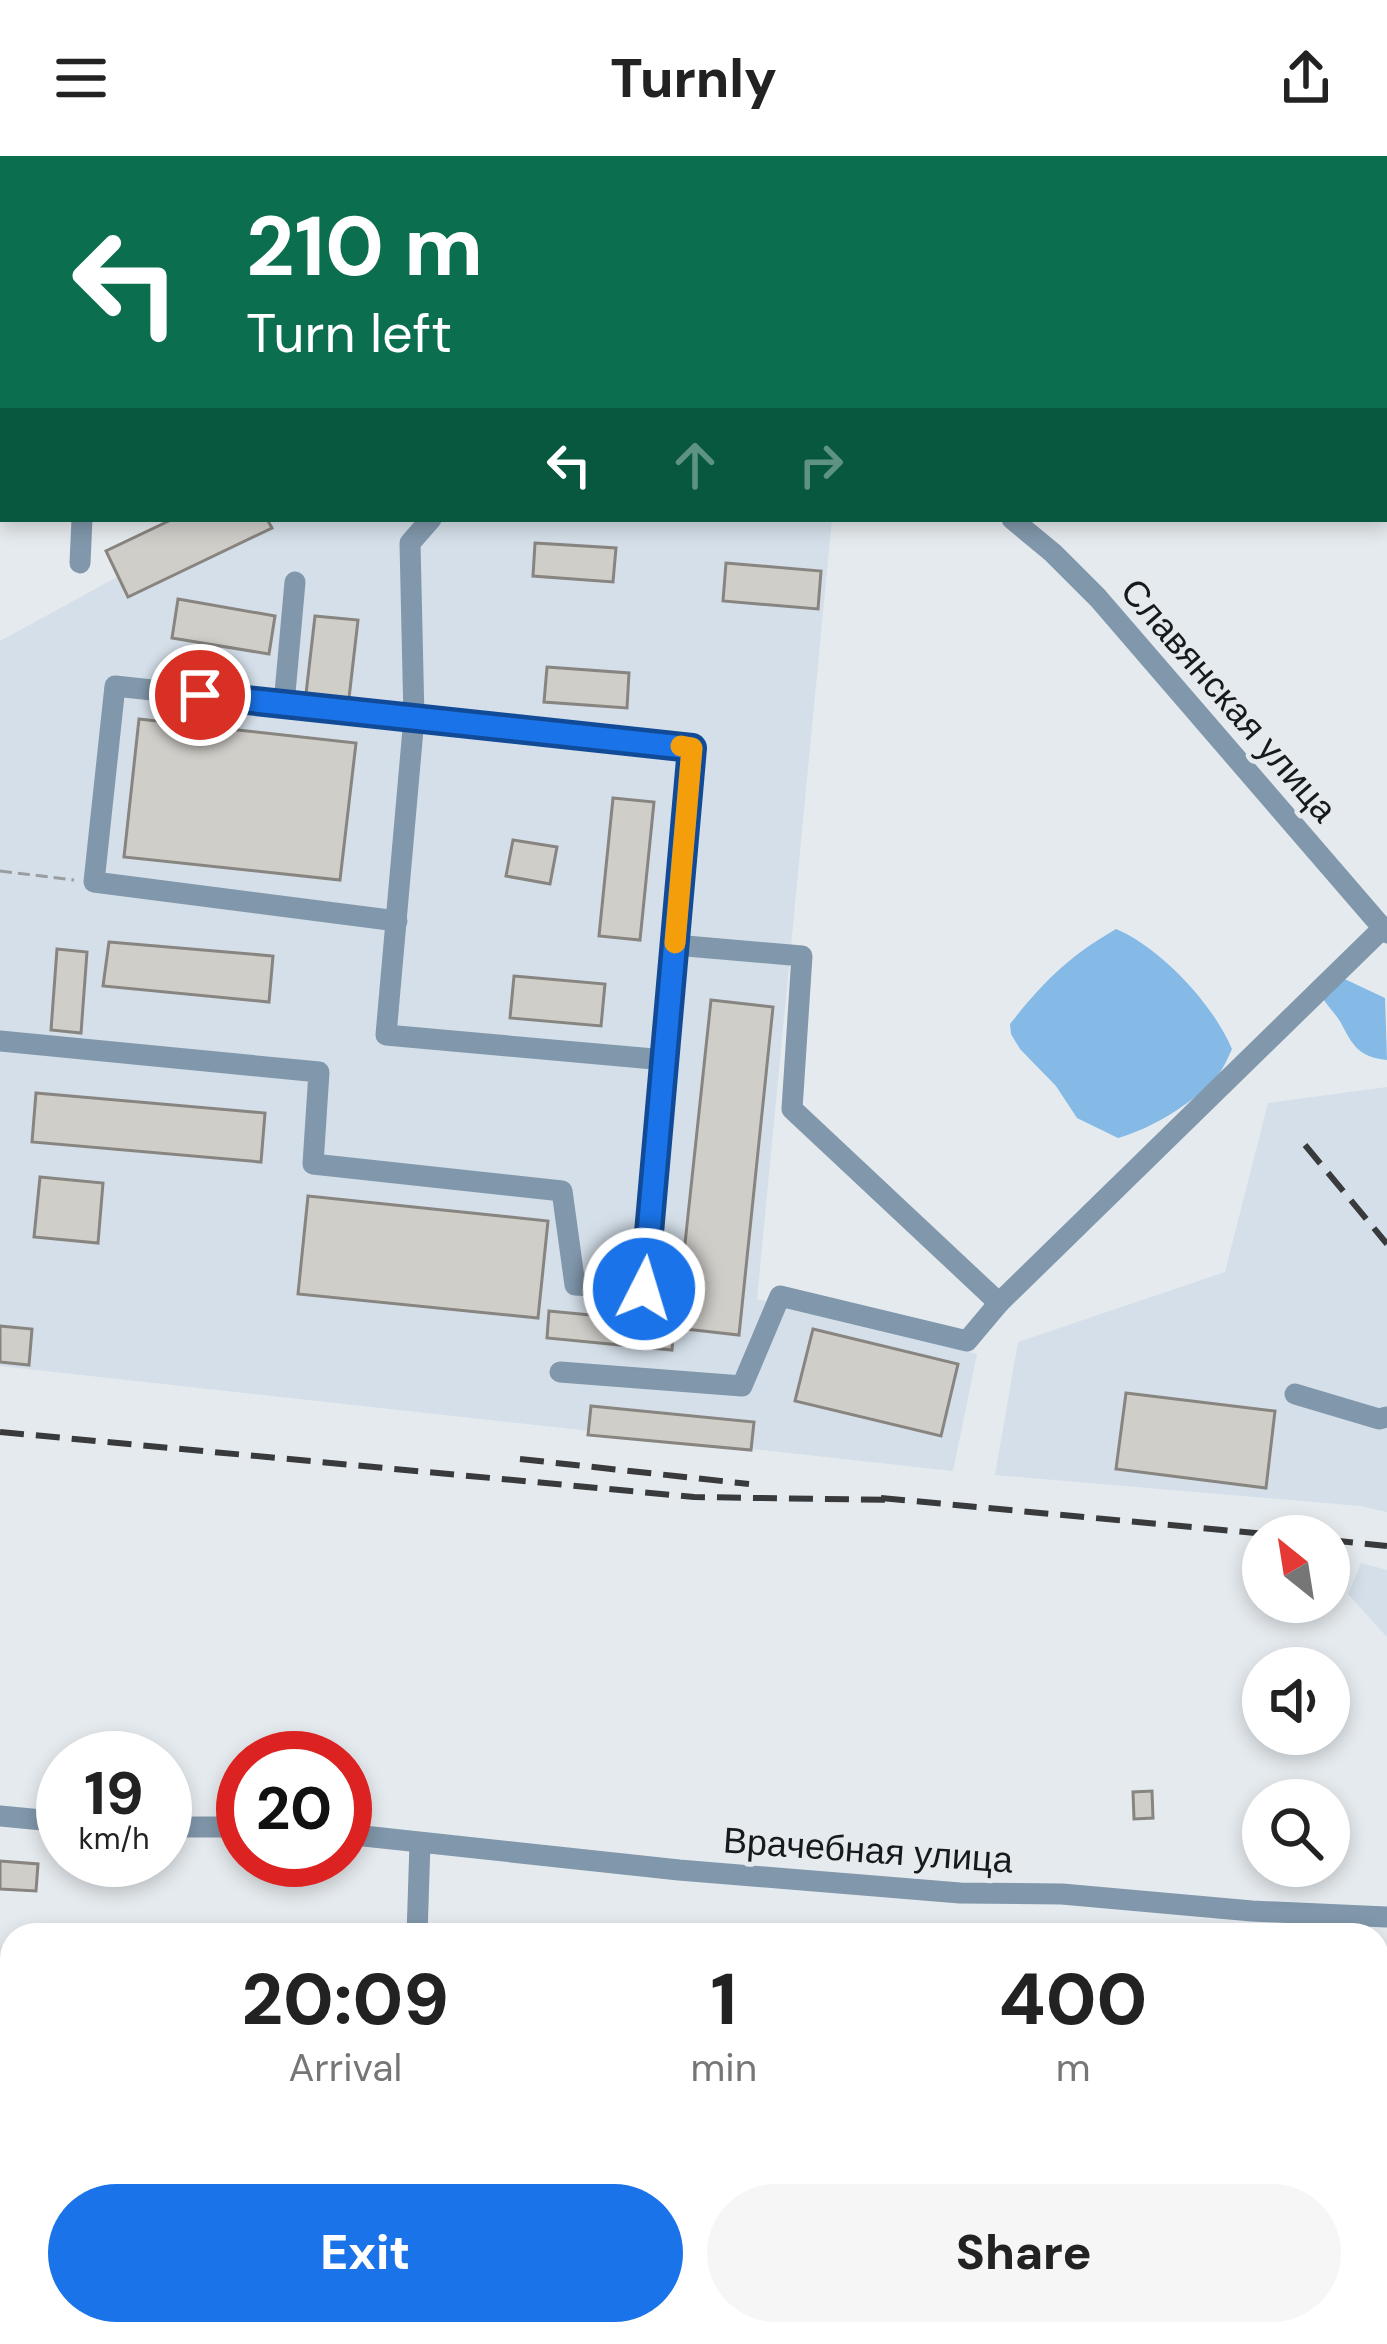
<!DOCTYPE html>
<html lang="en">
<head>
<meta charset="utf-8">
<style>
	body { margin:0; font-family:"DM Sans",sans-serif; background:#f6f6f6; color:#222; height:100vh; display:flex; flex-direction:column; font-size:45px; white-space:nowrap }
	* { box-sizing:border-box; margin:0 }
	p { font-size:39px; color:#767676 }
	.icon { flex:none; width:66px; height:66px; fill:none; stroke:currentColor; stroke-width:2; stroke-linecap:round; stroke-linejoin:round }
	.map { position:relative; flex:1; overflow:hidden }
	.sheet { position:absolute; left:0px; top:1767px; width:1389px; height:423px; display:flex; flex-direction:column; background:#fff; border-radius:36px 36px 0 0; box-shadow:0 6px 18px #0003 }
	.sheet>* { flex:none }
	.hud { position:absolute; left:0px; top:0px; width:1389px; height:366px; box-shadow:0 6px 18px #0003; background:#0b6e4f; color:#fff; overflow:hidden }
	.needle { width:78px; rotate:330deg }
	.buttons { position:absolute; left:1242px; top:1359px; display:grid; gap:24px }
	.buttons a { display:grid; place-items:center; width:108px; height:108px; border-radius:50%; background:#fff; box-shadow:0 6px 18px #0003; font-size:60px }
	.speed { position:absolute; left:36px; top:1575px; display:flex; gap:24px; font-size:60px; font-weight:700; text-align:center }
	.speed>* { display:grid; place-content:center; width:156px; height:156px; border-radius:50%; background:#fff; box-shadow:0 6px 18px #0003; line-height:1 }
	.speed small { font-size:30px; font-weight:400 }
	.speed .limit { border:18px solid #d22; background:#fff; color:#111 }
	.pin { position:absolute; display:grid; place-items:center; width:102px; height:102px; color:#fff; margin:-51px; border:6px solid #fff; border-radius:50%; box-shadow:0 3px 12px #0007 }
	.me { position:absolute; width:132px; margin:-66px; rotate:5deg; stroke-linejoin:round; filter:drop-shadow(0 0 9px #0008) }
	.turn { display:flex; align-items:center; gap:42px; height:252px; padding:0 48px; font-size:54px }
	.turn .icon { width:156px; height:156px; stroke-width:2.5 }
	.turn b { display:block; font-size:84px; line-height:102px }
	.lanes { display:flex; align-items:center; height:114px; padding:0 48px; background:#0003; justify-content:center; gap:60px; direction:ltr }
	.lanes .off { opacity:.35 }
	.eta { display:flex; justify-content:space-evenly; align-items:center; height:204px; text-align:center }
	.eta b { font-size:72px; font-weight:800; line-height:84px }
	.action { display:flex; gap:24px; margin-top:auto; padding:24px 48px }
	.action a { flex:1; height:138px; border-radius:72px; background:#1a73e8; color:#fff; font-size:48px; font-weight:800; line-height:138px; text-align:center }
	.action a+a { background:#f6f6f6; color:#222 }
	header { display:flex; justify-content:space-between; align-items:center; height:156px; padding:0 48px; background:#fff; font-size:54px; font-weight:800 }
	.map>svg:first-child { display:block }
	.built { fill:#d4dfe9 }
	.water { fill:#85b9e6 }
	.building { fill:#d0cec9; stroke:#888580; stroke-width:3 }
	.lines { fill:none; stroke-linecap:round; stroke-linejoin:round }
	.path { stroke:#999da0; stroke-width:3; stroke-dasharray:12 6; stroke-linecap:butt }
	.minor { stroke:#8197ab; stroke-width:21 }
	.rail { stroke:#383a3c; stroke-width:6; stroke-dasharray:24 12; stroke-linecap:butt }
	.route-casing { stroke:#114b97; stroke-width:30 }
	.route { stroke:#1a73e8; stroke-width:21 }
	.slow { stroke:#f59e0b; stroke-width:21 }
	.labels { text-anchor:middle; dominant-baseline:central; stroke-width:10; stroke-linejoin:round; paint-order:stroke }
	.street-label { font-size:36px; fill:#18191b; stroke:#e5eaee }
</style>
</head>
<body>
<header><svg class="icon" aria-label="menu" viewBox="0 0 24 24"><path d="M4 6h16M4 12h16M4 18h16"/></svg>Turnly<svg class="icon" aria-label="share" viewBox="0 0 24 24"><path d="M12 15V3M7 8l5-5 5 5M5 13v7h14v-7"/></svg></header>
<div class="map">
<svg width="1387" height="2188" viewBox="0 0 1387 2188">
	<rect width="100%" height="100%" fill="#e5eaee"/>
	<g class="built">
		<path d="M 223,363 L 832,363 L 757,1143 L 977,1198 L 953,1315 L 0,1210 L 0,485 Z"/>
		<path d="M 1387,931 L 1387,1356 L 1360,1350 L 995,1319 L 1018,1186 L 1225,1116 L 1268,947 Z"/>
		<path d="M 1361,1407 L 1387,1414 L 1387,1481 L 1348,1438 Z"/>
	</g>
	<g class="water">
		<path d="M 1116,773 C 1161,792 1213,848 1232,893 C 1228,901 1224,912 1218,919 C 1194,947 1153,972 1118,982 L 1077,962 L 1056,930 L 1020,893 L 1011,878 L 1010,868 C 1045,824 1068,801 1116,773 Z"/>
		<path d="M 1336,819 L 1385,842 L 1387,904 C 1359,901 1353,890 1341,867 C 1336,858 1327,850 1322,841 Z"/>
	</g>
	<g class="building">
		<path d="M 173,363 L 267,363 L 272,372 L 128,441 L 106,395 Z"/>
		<path d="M 535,387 L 616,392 L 613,426 L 533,420 Z"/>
		<path d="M 726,407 L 821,415 L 818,453 L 723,445 Z"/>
		<path d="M 178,443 L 275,460 L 269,498 L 172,482 Z"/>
		<path d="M 315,460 L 358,464 L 349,542 L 306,538 Z"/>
		<path d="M 547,511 L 629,517 L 627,552 L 544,546 Z"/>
		<path d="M 139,563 L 356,587 L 340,724 L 124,701 Z"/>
		<path d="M 613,642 L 654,646 L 640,784 L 599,780 Z"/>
		<path d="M 513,684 L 557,691 L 550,728 L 506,720 Z"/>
		<path d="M 109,786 L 273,800 L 269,846 L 103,830 Z"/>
		<path d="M 57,793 L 87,796 L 81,877 L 51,874 Z"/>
		<path d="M 514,820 L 605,828 L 601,870 L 510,862 Z"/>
		<path d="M 711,844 L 773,851 L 739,1179 L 676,1172 Z"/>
		<path d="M 36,937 L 265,957 L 261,1006 L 32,986 Z"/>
		<path d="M 40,1021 L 103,1027 L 98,1087 L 34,1081 Z"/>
		<path d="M 308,1040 L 548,1065 L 538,1162 L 298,1138 Z"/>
		<path d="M 549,1155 L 674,1167 L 672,1194 L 547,1182 Z"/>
		<path d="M 0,1170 L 32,1173 L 29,1209 L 0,1206 Z"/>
		<path d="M 813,1173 L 958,1208 L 941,1280 L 795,1245 Z"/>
		<path d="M 1126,1237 L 1275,1255 L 1266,1332 L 1116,1313 Z"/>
		<path d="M 591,1250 L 754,1266 L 751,1294 L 588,1279 Z"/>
		<path d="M 1152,1635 L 1153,1662 L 1134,1663 L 1133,1636 Z"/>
		<path d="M 0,1705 L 38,1708 L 36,1735 L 0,1733 Z"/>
		<path d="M 1377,1934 L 1387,1938 L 1387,2064 L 1377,2087 Z"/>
		<path d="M 1387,2125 L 1387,2188 L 1360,2188 L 1364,2178 L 1377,2178 L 1377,2148 Z"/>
		<path d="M 145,2178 L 255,2178 L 348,2188 L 144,2188 Z"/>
		<path d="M 1115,2178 L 1178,2178 L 1174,2188 L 1124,2188 L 1113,2183 Z"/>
		<path d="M 1261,2178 L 1338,2178 L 1334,2188 L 1257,2188 Z"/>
	</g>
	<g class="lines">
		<path class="path" d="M 0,715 L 74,724"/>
		<g class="minor">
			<path d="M 300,0 L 302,3"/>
			<path d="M 51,3 L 57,0"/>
			<path d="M 1202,3 L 1203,0"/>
			<path d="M 0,29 L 3,27"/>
			<path d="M 0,230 L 3,229"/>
			<path d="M 431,363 L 410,387 L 414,562 L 386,879 L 665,904"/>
			<path d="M 1012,363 L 1053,397 L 1098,442 L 1387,777"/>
			<path d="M 80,407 L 82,363"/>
			<path d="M 284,548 L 295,426"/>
			<path d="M 675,789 L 802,800 L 792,953 L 999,1147 L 1383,772"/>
			<path d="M 0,885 L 319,916 L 313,1008 L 562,1035 L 575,1129 L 644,1133 L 692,592 L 115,530 L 94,726 L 397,765"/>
			<path d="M 560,1216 L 742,1230 L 780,1140 L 967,1185 L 999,1147"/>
			<path d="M 1295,1238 L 1379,1263 L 1387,1261"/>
			<path d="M 0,1660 L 63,1666"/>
			<path d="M 165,1671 L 243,1671"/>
			<path d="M 345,1678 L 679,1714 L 960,1737 L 1062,1738 L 1252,1755 L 1387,1761"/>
			<path d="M 417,1779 L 420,1687"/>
			<path d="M 0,2028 L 12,2025"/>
			<path d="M 430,2178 L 430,2188"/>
			<path d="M 67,2188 L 89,2184 L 132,2187"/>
		</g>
		<g class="rail">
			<path d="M 1305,989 L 1387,1088"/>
			<path d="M 0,1276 L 694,1341 L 896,1344"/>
			<path d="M 520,1303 L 749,1328"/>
			<path d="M 881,1342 L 1287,1380"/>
			<path d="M 1329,1384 L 1387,1390"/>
		</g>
	</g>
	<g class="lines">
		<defs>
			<path id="route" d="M 200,539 L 692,592 L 644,1133"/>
		</defs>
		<use href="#route" class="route-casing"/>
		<use href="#route" class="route"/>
		<path class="slow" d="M 675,787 L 692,592 L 681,590"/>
	</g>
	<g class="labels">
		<g class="street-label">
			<text transform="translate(1229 544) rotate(49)">Славянская улица</text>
			<text transform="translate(868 1694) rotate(4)">Врачебная улица</text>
		</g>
	</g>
</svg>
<div class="buttons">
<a><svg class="needle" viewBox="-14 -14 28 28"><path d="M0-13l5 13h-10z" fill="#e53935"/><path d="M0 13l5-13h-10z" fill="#767676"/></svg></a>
<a><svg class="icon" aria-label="sound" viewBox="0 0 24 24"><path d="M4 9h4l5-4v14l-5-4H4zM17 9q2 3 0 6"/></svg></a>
<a><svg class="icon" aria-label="search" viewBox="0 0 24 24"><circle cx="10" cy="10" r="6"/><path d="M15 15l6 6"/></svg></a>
</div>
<div class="speed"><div>19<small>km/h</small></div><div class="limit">20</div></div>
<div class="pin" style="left:200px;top:539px;background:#d93025"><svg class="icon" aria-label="arrive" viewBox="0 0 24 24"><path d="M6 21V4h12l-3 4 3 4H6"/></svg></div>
<svg class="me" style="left:644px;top:1133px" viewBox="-20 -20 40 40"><circle r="17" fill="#1a73e8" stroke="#fff" stroke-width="3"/><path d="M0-11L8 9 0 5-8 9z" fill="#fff"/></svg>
<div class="hud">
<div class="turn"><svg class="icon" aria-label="left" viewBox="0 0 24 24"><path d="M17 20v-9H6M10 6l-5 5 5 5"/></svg><div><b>210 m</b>Turn left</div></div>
<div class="lanes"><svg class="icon" aria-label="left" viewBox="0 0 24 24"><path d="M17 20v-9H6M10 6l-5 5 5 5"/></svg><svg class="icon off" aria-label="ahead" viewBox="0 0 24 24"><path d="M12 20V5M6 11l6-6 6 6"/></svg><svg class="icon off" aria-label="right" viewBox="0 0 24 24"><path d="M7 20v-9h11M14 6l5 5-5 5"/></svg></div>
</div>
<section class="sheet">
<div class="eta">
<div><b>20:09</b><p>Arrival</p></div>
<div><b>1</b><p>min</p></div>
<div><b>400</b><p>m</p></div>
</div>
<div class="action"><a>Exit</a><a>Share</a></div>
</section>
</div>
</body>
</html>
